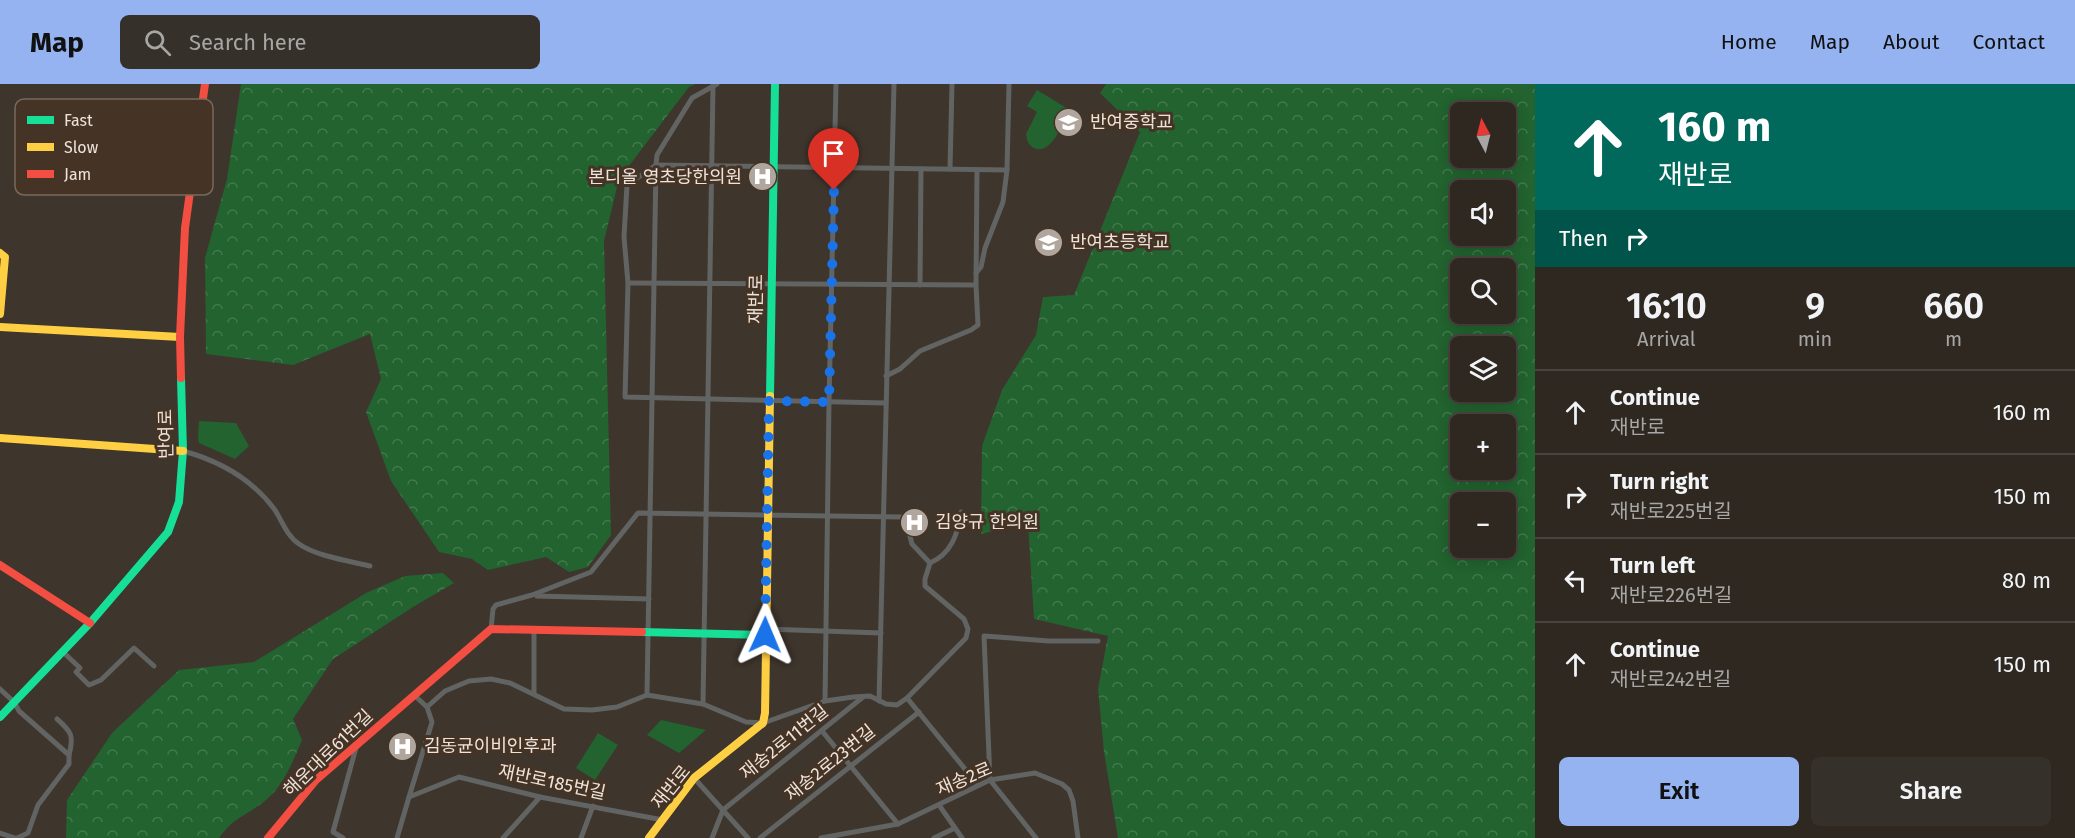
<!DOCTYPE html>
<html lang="en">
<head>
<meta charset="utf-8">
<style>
	body { margin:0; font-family:"Fira Sans","Noto Sans KR",sans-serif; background:#36302a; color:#f1f3f6; height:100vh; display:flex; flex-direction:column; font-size:22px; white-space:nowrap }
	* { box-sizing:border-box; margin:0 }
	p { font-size:20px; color:#a7a6a5 }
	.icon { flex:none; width:33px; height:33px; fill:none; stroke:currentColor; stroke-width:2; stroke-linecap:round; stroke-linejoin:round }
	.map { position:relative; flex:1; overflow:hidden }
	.details { display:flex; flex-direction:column; background:#2e2821; width:540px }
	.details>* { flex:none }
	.guide { background:#00695c; color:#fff; overflow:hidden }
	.needle { width:39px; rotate:353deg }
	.fabs { position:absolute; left:1450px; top:18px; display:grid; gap:12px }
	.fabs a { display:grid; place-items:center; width:66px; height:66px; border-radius:9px; background:#2e2821; box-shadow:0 3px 15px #0003,0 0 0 2px #49443f; font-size:30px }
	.pin { position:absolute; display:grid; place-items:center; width:51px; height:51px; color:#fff; margin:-62px -26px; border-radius:50% 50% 50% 0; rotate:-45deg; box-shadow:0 0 6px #0007 }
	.pin .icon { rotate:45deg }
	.me { position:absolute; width:66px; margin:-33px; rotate:1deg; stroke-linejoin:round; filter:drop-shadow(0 0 4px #0008) }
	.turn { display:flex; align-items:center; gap:21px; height:126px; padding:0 24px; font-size:27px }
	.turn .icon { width:78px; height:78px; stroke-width:2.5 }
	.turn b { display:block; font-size:42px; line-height:51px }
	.then { display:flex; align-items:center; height:57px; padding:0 24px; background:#0003; gap:12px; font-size:22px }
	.eta { display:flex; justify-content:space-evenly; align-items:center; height:102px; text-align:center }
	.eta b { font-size:36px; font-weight:600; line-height:42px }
	.action { display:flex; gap:12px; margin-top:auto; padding:12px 24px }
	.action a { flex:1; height:69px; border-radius:9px; background:#95b2f1; color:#111; font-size:24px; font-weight:600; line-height:69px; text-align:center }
	.action a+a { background:#36302a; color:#f1f3f6 }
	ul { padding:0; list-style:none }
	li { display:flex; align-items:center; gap:18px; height:84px; padding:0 24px; border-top:2px solid #49443f }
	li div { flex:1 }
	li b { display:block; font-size:22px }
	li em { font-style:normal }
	header { display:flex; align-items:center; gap:36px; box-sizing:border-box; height:84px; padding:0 30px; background:#95b2f1; color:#111 }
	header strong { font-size:28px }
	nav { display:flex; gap:33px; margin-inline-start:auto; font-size:21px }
	.search { width:420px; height:54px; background:#36302a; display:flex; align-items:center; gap:15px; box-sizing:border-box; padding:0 21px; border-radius:9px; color:#a7a6a5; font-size:22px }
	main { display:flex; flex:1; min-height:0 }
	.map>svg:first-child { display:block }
	.green { fill:#22632f }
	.forest { fill:url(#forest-crowns); fill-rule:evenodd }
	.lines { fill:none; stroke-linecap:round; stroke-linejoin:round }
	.street { stroke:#616462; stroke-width:5 }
	.fast { stroke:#16e098; stroke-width:8 }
	.slow { stroke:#ffcf43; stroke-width:8 }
	.jam { stroke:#f24e42; stroke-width:8 }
	.route { stroke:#1a73e8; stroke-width:10; stroke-dasharray:0 18 }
	.labels { text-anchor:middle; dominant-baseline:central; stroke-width:6; stroke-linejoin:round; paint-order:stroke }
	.poi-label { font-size:18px; fill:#eee3da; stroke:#453425; text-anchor:start }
	.street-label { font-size:18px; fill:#eee3da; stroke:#453425 }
	.key { fill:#453425; stroke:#78695b; stroke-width:1.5 }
	.key-label { font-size:16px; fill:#eee3da }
</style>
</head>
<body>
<header>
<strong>Map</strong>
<div class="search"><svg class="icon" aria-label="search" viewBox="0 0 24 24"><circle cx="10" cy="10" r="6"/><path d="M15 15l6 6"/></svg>Search here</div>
<nav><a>Home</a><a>Map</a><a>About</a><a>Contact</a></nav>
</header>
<main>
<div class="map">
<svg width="1535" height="754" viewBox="0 0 1535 754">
	<defs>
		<pattern id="forest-crowns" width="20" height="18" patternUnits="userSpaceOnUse" patternTransform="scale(1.5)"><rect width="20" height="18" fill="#22632f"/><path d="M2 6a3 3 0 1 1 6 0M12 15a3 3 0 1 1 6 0" fill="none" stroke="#42794d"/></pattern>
	</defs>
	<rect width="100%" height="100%" fill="#3e352c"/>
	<g class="green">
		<path d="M 1037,6 L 1070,26 C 1064,37 1052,69 1037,65 C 1029,63 1027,58 1026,50 L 1037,28 L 1027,22 Z"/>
		<path d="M 199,337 L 236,339 L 249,362 L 235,375 L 199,359 L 198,354 Z"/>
		<path d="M 661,636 L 706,646 L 679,669 L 647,651 Z"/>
		<path d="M 598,649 L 618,661 L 595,696 L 576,684 Z"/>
	</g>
	<g class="forest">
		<path d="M 241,0 L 696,0 L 689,3 L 619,95 L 604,157 L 611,451 L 588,483 L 569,488 L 546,473 L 488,486 L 472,475 L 439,468 L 391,397 L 366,328 L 381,295 L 370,250 L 293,281 L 206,270 L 205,174 L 227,95 Z"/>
		<path d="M 1106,0 L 1535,0 L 1535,754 L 1118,754 L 1104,668 L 1098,605 L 1108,552 L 1034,535 L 1028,439 L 981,450 L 982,362 L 1002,306 L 1036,251 L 1043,213 L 1074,211 L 1140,48 L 1100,9 ZM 1461,28 L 1506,28 L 1506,74 L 1461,74 ZM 1461,106 L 1506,106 L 1506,152 L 1461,152 ZM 1461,184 L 1506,184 L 1506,230 L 1461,230 ZM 1461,262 L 1506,262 L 1506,308 L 1461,308 ZM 1461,340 L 1506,340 L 1506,386 L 1461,386 ZM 1461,418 L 1506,418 L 1506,464 L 1461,464 Z"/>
		<path d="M 443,489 L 454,499 L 413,523 L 333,575 L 293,635 L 302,656 C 293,677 284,701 266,716 C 248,731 233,733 219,754 L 66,754 L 67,716 L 112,649 L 179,586 L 254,578 L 366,509 L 405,492 Z"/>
	</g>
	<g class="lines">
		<g class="street">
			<path d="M 656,81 L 627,101 L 624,153 L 628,199 L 625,313 L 886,319"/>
			<path d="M 656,81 L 1007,86"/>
			<path d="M 950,85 L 952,0"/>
			<path d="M 976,189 L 981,183 L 985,164 L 1003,118 L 1007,86 L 1009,0"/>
			<path d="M 628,199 L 976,201"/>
			<path d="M 920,201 L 921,85"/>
			<path d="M 886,292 L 900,285 L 920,267 L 971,246 L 978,241 L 976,201 L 977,86"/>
			<path d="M 183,367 C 220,377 252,395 275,426 C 282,437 287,452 299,460 C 316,472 349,477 370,482"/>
			<path d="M 930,479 C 951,470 958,450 961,428"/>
			<path d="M 537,512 L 649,515"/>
			<path d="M 765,545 L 881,549"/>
			<path d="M 534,546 L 534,610"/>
			<path d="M 63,568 L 80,584 L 76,588 L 89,601 L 101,596 L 134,564 L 154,582"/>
			<path d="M 0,605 L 14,618 L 19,627 L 69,671 L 69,680 L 38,721 L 28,749 L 17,754"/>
			<path d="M 647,611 L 656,81 L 657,71 L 692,14 L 717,0"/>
			<path d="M 907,614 L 978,701"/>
			<path d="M 825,617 L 829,318 L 836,0"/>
			<path d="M 879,617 L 894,0"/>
			<path d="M 703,620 L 713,2"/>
			<path d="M 427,623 L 445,607 L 469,597 L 491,595 L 510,599 L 564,625 L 592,626 L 617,623 L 647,611 L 703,620 L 746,638 L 763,639 L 825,617 L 853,613 L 870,612 L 886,620 L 897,621 L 907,614 L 966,554 L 968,545 L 964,535 L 925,502 L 925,495 L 930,479 L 912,460 L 907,441 L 901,433 L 638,429 L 591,488 L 532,511 L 496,521 L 493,525 L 491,545"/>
			<path d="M 57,635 C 72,648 74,652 69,671"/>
			<path d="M 822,647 L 898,740"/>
			<path d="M 694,694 L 748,754"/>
			<path d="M 409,713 L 432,638 L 427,623 L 414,611"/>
			<path d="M 939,721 L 962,754"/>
			<path d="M 0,749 L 15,754"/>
			<path d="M 343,754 L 333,748 L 357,660"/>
			<path d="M 397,754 L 409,713 L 459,693 L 540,713 L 663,736"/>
			<path d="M 503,754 L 540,713"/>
			<path d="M 581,754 L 593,722"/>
			<path d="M 712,754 L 723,726 L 863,613"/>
			<path d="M 760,754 L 919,628"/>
			<path d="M 821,754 L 898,740 L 990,696 L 1035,689 L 1062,700 L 1069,706 L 1073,717 L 1078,754"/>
			<path d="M 934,754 L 955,744"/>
			<path d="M 1036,754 L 990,696 L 984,552 L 1049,557 L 1098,557"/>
		</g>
		<g class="fast">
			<path d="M 770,312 L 775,0"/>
			<path d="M 642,548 L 765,551"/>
			<path d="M 0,633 L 90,539 L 168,448 L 179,418 L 183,367 L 181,294"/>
		</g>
		<g class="slow">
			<path d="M 0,169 L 5,173 L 0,230"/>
			<path d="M 0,243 L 180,253"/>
			<path d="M 0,354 L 183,367"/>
			<path d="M 649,754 L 694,694 L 763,639 L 765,629 L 770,312"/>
		</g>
		<g class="jam">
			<path d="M 181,294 L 180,253 L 185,144 L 205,0"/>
			<path d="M 0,481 L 90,539"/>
			<path d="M 268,754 L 316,696 L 491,545 L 642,548"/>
		</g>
	</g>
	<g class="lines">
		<path class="route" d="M 765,551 L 769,317 L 829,318 L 834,106"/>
	</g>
	<defs>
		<symbol id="school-disc" viewBox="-11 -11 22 22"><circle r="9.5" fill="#b0a69d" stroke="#453425"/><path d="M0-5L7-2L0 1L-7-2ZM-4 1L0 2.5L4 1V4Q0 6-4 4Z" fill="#fff"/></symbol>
		<symbol id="hospital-disc" viewBox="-11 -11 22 22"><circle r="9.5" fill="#b0a69d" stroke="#453425"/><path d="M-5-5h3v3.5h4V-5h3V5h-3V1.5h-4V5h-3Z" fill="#fff"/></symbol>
	</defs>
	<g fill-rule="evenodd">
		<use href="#school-disc" x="1052" y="22" width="33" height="33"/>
		<use href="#hospital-disc" x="746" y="76" width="33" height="33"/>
		<use href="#school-disc" x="1032" y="142" width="33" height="33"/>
		<use href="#hospital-disc" x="898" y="422" width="33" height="33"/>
		<use href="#hospital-disc" x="386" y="646" width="33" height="33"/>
	</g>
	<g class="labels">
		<g class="poi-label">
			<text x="1090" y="38">반여중학교</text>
			<text x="742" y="93" text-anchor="end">본디올 영초당한의원</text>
			<text x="1070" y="158">반여초등학교</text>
			<text x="935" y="438">김양규 한의원</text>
			<text x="424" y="662">김동균이비인후과</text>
		</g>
		<g class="street-label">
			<text transform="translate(756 215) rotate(-89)">재반로</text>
			<text transform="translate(166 350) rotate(-91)">반여로</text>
			<text transform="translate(784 658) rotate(-39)">재송2로11번길</text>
			<text transform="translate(328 669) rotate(-44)">해운대로61번길</text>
			<text transform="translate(830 679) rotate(-39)">재송2로23번길</text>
			<text transform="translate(964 695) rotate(-23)">재송2로</text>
			<text transform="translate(552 698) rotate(12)">재반로185번길</text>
			<text transform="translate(671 703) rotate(-51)">재반로</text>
		</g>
	</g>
	<rect x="15" y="15" width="198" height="96" rx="9" class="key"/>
	<rect x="27" y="32" width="27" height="8" fill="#16e098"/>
	<rect x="27" y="59" width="27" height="8" fill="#ffcf43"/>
	<rect x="27" y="86" width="27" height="8" fill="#f24e42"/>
	<g class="key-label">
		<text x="64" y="42">Fast</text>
		<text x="64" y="69">Slow</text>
		<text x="64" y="96">Jam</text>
	</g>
</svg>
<div class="fabs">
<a><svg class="needle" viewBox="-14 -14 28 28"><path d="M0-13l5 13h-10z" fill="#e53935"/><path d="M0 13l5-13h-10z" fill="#a7a6a5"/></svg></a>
<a><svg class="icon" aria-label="sound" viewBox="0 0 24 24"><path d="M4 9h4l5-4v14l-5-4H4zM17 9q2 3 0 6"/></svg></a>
<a><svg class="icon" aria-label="search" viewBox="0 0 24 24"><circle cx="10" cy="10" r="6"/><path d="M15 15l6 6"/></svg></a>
<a><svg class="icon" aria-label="layers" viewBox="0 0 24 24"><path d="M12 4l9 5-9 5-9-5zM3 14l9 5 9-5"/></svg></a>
<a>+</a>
<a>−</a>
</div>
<div class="pin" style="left:834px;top:106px;background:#d93025"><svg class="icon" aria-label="arrive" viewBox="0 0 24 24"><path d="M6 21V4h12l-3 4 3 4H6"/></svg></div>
<svg class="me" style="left:765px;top:551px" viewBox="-20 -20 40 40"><path d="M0-17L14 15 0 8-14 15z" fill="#1a73e8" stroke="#fff" stroke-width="4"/></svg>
</div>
<section class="details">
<div class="guide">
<div class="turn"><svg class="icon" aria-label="ahead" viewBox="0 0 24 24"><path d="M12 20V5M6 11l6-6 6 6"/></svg><div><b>160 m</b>재반로</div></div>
<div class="then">Then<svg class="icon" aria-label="right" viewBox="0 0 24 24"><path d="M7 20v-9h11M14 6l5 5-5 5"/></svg></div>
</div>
<div class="eta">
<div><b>16:10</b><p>Arrival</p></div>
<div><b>9</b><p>min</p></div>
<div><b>660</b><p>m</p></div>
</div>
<ul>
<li><svg class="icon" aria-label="ahead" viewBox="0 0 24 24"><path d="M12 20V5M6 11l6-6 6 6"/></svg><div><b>Continue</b><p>재반로</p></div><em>160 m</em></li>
<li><svg class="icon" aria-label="right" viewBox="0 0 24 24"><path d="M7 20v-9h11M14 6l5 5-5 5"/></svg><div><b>Turn right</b><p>재반로225번길</p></div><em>150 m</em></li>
<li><svg class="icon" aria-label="left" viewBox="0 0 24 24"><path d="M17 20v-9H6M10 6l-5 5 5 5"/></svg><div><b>Turn left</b><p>재반로226번길</p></div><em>80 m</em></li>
<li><svg class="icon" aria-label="ahead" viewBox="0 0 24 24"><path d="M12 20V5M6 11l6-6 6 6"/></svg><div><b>Continue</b><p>재반로242번길</p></div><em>150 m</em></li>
</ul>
<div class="action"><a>Exit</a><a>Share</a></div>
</section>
</main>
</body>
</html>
